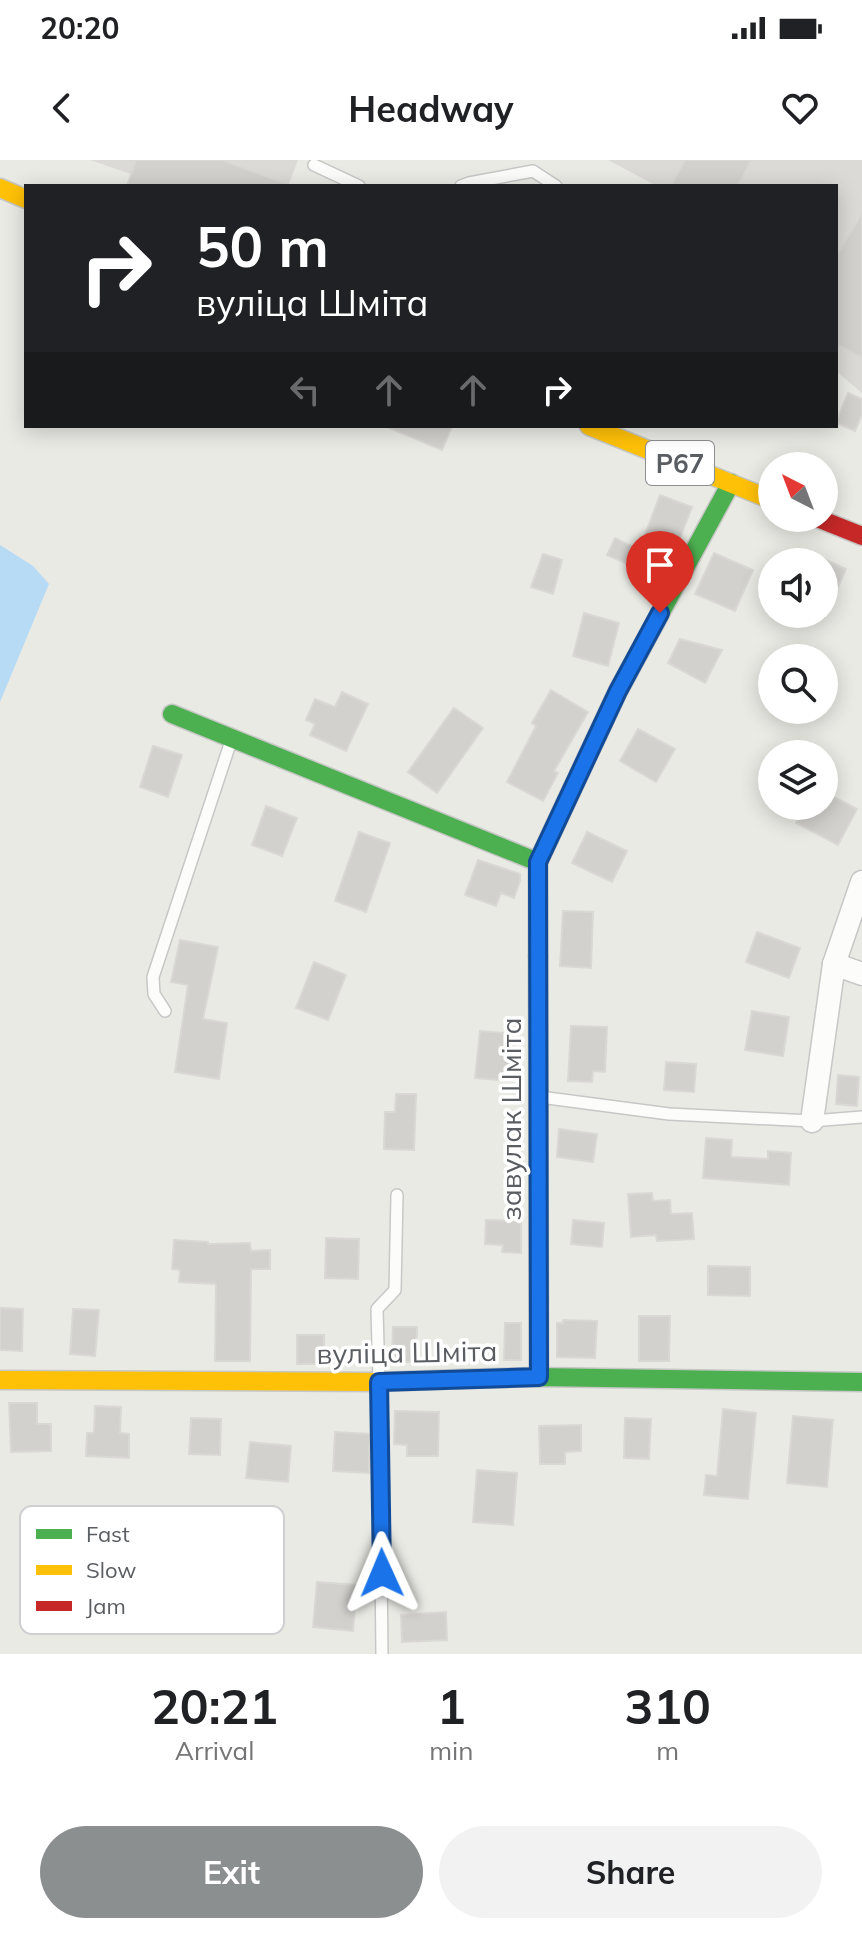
<!DOCTYPE html>
<html lang="en">
<head>
<meta charset="utf-8">
<style>
	body { margin:0; font-family:Mulish,sans-serif; background:#f2f2f2; color:#202124; height:100vh; display:flex; flex-direction:column; font-size:30px; white-space:nowrap }
	* { box-sizing:border-box; margin:0 }
	p { font-size:26px; color:#757577 }
	.icon { flex:none; width:44px; height:44px; fill:none; stroke:currentColor; stroke-width:2; stroke-linecap:round; stroke-linejoin:round }
	.map { position:relative; height:1494px; overflow:hidden }
	.panel { display:flex; flex-direction:column; background:#fff; flex:1 }
	.panel>* { flex:none }
	.guide { position:absolute; left:24px; top:24px; width:814px; height:244px; border-radius:0px; box-shadow:0 4px 20px #0003; background:#202124; color:#fff; overflow:hidden }
	.needle { width:52px; rotate:318deg }
	.controls { position:absolute; left:758px; top:292px; display:grid; gap:16px }
	.controls a { display:grid; place-items:center; width:80px; height:80px; border-radius:50%; background:#fff; box-shadow:0 4px 20px #0003; font-size:40px }
	.pin { position:absolute; display:grid; place-items:center; width:68px; height:68px; color:#fff; margin:-82px -34px; border-radius:50% 50% 50% 0; rotate:-45deg; box-shadow:0 0 8px #0007 }
	.pin .icon { rotate:45deg }
	.me { position:absolute; width:88px; margin:-44px; rotate:359deg; stroke-linejoin:round; filter:drop-shadow(0 0 6px #0008) }
	.turn { display:flex; align-items:center; gap:28px; height:168px; padding:0 40px; font-size:36px }
	.turn .icon { width:104px; height:104px; stroke-width:2.5 }
	.turn b { display:block; font-size:56px; line-height:68px }
	.lanes { display:flex; align-items:center; height:76px; padding:0 40px; background:#0003; justify-content:center; gap:40px; direction:ltr }
	.lanes .off { opacity:.35 }
	.eta { display:flex; justify-content:space-evenly; align-items:center; height:136px; text-align:center }
	.eta b { font-size:48px; font-weight:700; line-height:56px }
	.cta { display:flex; gap:16px; margin-top:auto; padding:16px 40px }
	.cta a { flex:1; height:92px; border-radius:48px; background:#8c8f90; color:#fff; font-size:32px; font-weight:700; line-height:92px; text-align:center }
	.cta a+a { background:#f2f2f2; color:#202124 }
	.status { display:flex; justify-content:space-between; align-items:center; height:56px; padding:0 40px; background:#fff; direction:ltr }
	.status svg { height:22px; fill:currentColor }
	header { display:flex; justify-content:space-between; align-items:center; height:104px; padding:0 40px; background:#fff; font-size:36px; font-weight:700 }
	.map>svg:first-child { display:block }
	.industrial { fill:#dbdad6 }
	.water { fill:#b8dbf5 }
	.building { fill:#d2d1ce; stroke:#dad8d4; stroke-width:2 }
	.lines { fill:none; stroke-linecap:round; stroke-linejoin:round }
	.lane-casing { stroke:#c7c7c7; stroke-width:14 }
	.street-casing { stroke:#c7c7c7; stroke-width:25 }
	.fast-casing { stroke:#c6c7c5; stroke-width:21 }
	.slow-casing { stroke:#c6c7c5; stroke-width:21 }
	.jam-casing { stroke:#c6c7c5; stroke-width:21 }
	.lane { stroke:#fcfcfb; stroke-width:11 }
	.street { stroke:#fcfcfb; stroke-width:22 }
	.fast { stroke:#4caf50; stroke-width:18 }
	.slow { stroke:#ffc107; stroke-width:18 }
	.jam { stroke:#c62828; stroke-width:18 }
	.route-casing { stroke:#114b97; stroke-width:20 }
	.route { stroke:#1a73e8; stroke-width:14 }
	.labels { text-anchor:middle; dominant-baseline:central; stroke-width:7; stroke-linejoin:round; paint-order:stroke }
	.shield { fill:#fff; stroke:#8c8e91; stroke-width:2 }
	.shield-label { font-size:26px; font-weight:bold; fill:#5a5e62 }
	.street-label { font-size:28px; fill:#5a5e62; stroke:#fff }
	.key { fill:#fff; stroke:#cecfd0; stroke-width:2 }
	.key-label { font-size:22px; fill:#5a5e62 }
</style>
</head>
<body>
<div class="status"><b>20:20</b><svg viewBox="0 0 49 12"><path d="M0 12V9h3v3zM5 12V6h3v6zM10 12V3h3v9zM15 12V0h3v12zM26 1h20v11H26zM47 4h2v5h-2z"/></svg></div>
<header><svg class="icon" aria-label="back" viewBox="0 0 24 24"><path d="M15 5l-7 7 7 7"/></svg>Headway<svg class="icon" aria-label="heart" viewBox="0 0 24 24"><path d="M12 20l-8-8c-3-5 5-10 8-4 3-6 11-1 8 4z"/></svg></header>
<div class="map">
<svg width="862" height="1494" viewBox="0 0 862 1494">
	<rect width="100%" height="100%" fill="#eaeae5"/>
	<g class="industrial">
		<path d="M 90,0 L 298,0 L 288,26 L 127,26 L 131,14 Z"/>
		<path d="M 608,0 L 862,0 L 862,233 L 836,211 L 836,26 L 657,26 Z"/>
	</g>
	<path class="water" d="M 0,385 L 33,406 L 49,424 L 0,542 Z"/>
	<g class="building">
		<path d="M 136,0 L 222,0 L 287,24 L 286,26 L 127,26 Z"/>
		<path d="M 685,0 L 751,0 L 738,26 L 671,26 Z"/>
		<path d="M 862,53 L 862,198 L 836,184 L 836,97 Z"/>
		<path d="M 848,233 L 862,239 L 862,255 L 855,271 L 836,263 Z"/>
		<path d="M 385,266 L 452,266 L 442,290 Z"/>
		<path d="M 660,335 L 692,347 L 678,383 L 667,379 L 657,399 L 667,404 L 659,418 L 607,395 L 615,378 L 639,390 Z"/>
		<path d="M 714,393 L 753,410 L 735,451 L 695,434 Z"/>
		<path d="M 543,394 L 562,400 L 553,434 L 531,427 Z"/>
		<path d="M 824,399 L 846,409 L 824,458 Z"/>
		<path d="M 584,453 L 619,463 L 608,506 L 573,496 Z"/>
		<path d="M 680,479 L 722,490 L 705,523 L 668,503 Z"/>
		<path d="M 551,530 L 588,552 L 554,611 L 558,613 L 543,641 L 507,622 L 536,566 L 532,563 Z"/>
		<path d="M 342,532 L 368,544 L 346,591 L 310,575 L 315,564 L 306,560 L 315,539 L 335,547 Z"/>
		<path d="M 454,548 L 483,568 L 437,633 L 408,612 Z"/>
		<path d="M 638,569 L 675,589 L 656,622 L 620,601 Z"/>
		<path d="M 153,586 L 182,595 L 168,637 L 140,627 Z"/>
		<path d="M 824,632 L 857,649 L 838,685 L 796,663 L 805,646 L 824,646 Z"/>
		<path d="M 266,646 L 297,658 L 282,696 L 252,685 Z"/>
		<path d="M 359,672 L 390,683 L 366,752 L 335,741 Z"/>
		<path d="M 587,672 L 627,691 L 612,722 L 572,703 Z"/>
		<path d="M 478,700 L 520,714 L 520,721 L 514,738 L 501,733 L 496,746 L 465,735 Z"/>
		<path d="M 563,751 L 593,752 L 591,808 L 560,806 Z"/>
		<path d="M 757,772 L 800,788 L 789,818 L 746,802 Z"/>
		<path d="M 180,780 L 218,787 L 203,859 L 227,863 L 219,919 L 175,912 L 188,825 L 171,822 Z"/>
		<path d="M 314,802 L 346,815 L 328,860 L 296,848 Z"/>
		<path d="M 752,851 L 789,857 L 783,896 L 745,890 Z"/>
		<path d="M 571,866 L 607,867 L 605,912 L 593,911 L 592,922 L 568,921 Z"/>
		<path d="M 480,871 L 517,874 L 513,921 L 475,918 Z"/>
		<path d="M 666,902 L 696,904 L 694,932 L 664,930 Z"/>
		<path d="M 838,915 L 859,917 L 857,946 L 836,944 Z"/>
		<path d="M 396,934 L 416,934 L 414,990 L 384,989 L 385,952 L 395,952 Z"/>
		<path d="M 559,969 L 597,974 L 593,1002 L 557,997 Z"/>
		<path d="M 706,978 L 732,980 L 731,997 L 768,999 L 768,991 L 791,993 L 789,1025 L 703,1018 Z"/>
		<path d="M 652,1033 L 653,1041 L 670,1040 L 671,1054 L 692,1053 L 694,1079 L 657,1081 L 656,1075 L 631,1077 L 628,1034 Z"/>
		<path d="M 486,1060 L 521,1061 L 521,1093 L 502,1092 L 503,1085 L 485,1084 Z"/>
		<path d="M 573,1060 L 604,1063 L 602,1087 L 571,1084 Z"/>
		<path d="M 326,1078 L 359,1079 L 358,1119 L 325,1118 Z"/>
		<path d="M 174,1080 L 208,1082 L 208,1084 L 250,1083 L 251,1091 L 270,1090 L 270,1109 L 251,1109 L 250,1201 L 215,1201 L 216,1124 L 179,1122 L 180,1110 L 172,1109 Z"/>
		<path d="M 708,1106 L 750,1107 L 750,1136 L 708,1135 Z"/>
		<path d="M 0,1148 L 23,1149 L 22,1191 L 0,1190 Z"/>
		<path d="M 73,1149 L 99,1150 L 95,1196 L 70,1194 Z"/>
		<path d="M 639,1156 L 670,1156 L 669,1201 L 639,1201 Z"/>
		<path d="M 563,1160 L 597,1161 L 595,1198 L 557,1197 L 557,1163 L 563,1163 Z"/>
		<path d="M 505,1163 L 521,1163 L 521,1200 L 504,1200 Z"/>
		<path d="M 393,1167 L 417,1167 L 416,1202 L 392,1202 Z"/>
		<rect x="297" y="1175" width="27" height="29"/>
		<path d="M 9,1243 L 37,1243 L 37,1264 L 51,1264 L 51,1291 L 11,1292 Z"/>
		<path d="M 95,1246 L 121,1247 L 120,1273 L 129,1274 L 129,1298 L 86,1296 L 87,1273 L 94,1273 Z"/>
		<path d="M 723,1249 L 756,1253 L 748,1339 L 704,1335 L 706,1315 L 717,1316 Z"/>
		<path d="M 395,1251 L 439,1252 L 438,1296 L 407,1296 L 407,1285 L 394,1284 Z"/>
		<path d="M 793,1256 L 833,1260 L 827,1327 L 787,1323 Z"/>
		<path d="M 191,1258 L 221,1259 L 220,1295 L 189,1294 Z"/>
		<path d="M 625,1258 L 651,1259 L 649,1299 L 624,1298 Z"/>
		<path d="M 581,1265 L 581,1291 L 565,1292 L 565,1304 L 540,1304 L 539,1266 Z"/>
		<path d="M 335,1272 L 370,1274 L 369,1313 L 333,1311 Z"/>
		<path d="M 250,1282 L 291,1286 L 288,1322 L 246,1318 Z"/>
		<path d="M 477,1310 L 517,1313 L 513,1365 L 473,1362 Z"/>
		<path d="M 317,1422 L 357,1425 L 353,1471 L 313,1467 Z"/>
		<path d="M 446,1452 L 447,1480 L 402,1482 L 401,1455 Z"/>
	</g>
	<g class="lines">
		<defs>
			<g id="lane">
				<path d="M 314,5 L 359,26"/>
				<path d="M 461,26 L 469,23 L 533,11 L 556,26"/>
				<path d="M 165,851 L 154,834 L 153,817 L 232,578"/>
				<path d="M 540,937 L 669,954 L 812,961 L 862,957"/>
				<path d="M 382,1494 L 379,1222 L 377,1149 L 395,1130 L 397,1035"/>
			</g>
			<g id="street">
				<path d="M 834,804 L 862,814"/>
				<path d="M 812,961 L 834,804 L 862,722"/>
			</g>
			<g id="fast">
				<path d="M 172,554 L 538,702"/>
				<path d="M 538,797 L 538,702 L 618,531 L 731,323"/>
				<path d="M 462,1219 L 539,1217 L 862,1222"/>
			</g>
			<g id="slow">
				<path d="M 0,28 L 26,39"/>
				<path d="M 589,266 L 772,340"/>
				<path d="M 538,797 L 539,1217"/>
				<path d="M 0,1220 L 379,1222 L 462,1219"/>
			</g>
			<path id="jam" d="M 817,358 L 862,376"/>
		</defs>
		<use href="#lane" class="lane-casing"/>
		<use href="#street" class="street-casing"/>
		<use href="#fast" class="fast-casing"/>
		<use href="#slow" class="slow-casing"/>
		<use href="#jam" class="jam-casing"/>
		<use href="#lane" class="lane"/>
		<use href="#street" class="street"/>
		<use href="#fast" class="fast"/>
		<use href="#slow" class="slow"/>
		<use href="#jam" class="jam"/>
	</g>
	<g class="lines">
		<defs>
			<path id="route" d="M 382,1413 L 379,1222 L 539,1217 L 538,702 L 618,531 L 660,453"/>
		</defs>
		<use href="#route" class="route-casing"/>
		<use href="#route" class="route"/>
	</g>
	<g class="labels">
		<rect class="shield" x="646" y="281" width="68" height="44" rx="6"/>
		<g class="shield-label">
			<text x="680" y="303">Р67</text>
		</g>
		<g class="street-label">
			<text transform="translate(510 959) rotate(-90)">завулак Шміта</text>
			<text transform="translate(407 1192) rotate(-1)">вуліца Шміта</text>
		</g>
	</g>
	<rect x="20" y="1346" width="264" height="128" rx="12" class="key"/>
	<rect x="36" y="1369" width="36" height="10" fill="#4caf50"/>
	<rect x="36" y="1405" width="36" height="10" fill="#ffc107"/>
	<rect x="36" y="1441" width="36" height="10" fill="#c62828"/>
	<g class="key-label">
		<text x="86" y="1382">Fast</text>
		<text x="86" y="1418">Slow</text>
		<text x="86" y="1454">Jam</text>
	</g>
</svg>
<div class="controls">
<a><svg class="needle" viewBox="-14 -14 28 28"><path d="M0-13l5 13h-10z" fill="#e53935"/><path d="M0 13l5-13h-10z" fill="#757577"/></svg></a>
<a><svg class="icon" aria-label="sound" viewBox="0 0 24 24"><path d="M4 9h4l5-4v14l-5-4H4zM17 9q2 3 0 6"/></svg></a>
<a><svg class="icon" aria-label="search" viewBox="0 0 24 24"><circle cx="10" cy="10" r="6"/><path d="M15 15l6 6"/></svg></a>
<a><svg class="icon" aria-label="layers" viewBox="0 0 24 24"><path d="M12 4l9 5-9 5-9-5zM3 14l9 5 9-5"/></svg></a>
</div>
<div class="pin" style="left:660px;top:453px;background:#d93025"><svg class="icon" aria-label="arrive" viewBox="0 0 24 24"><path d="M6 21V4h12l-3 4 3 4H6"/></svg></div>
<svg class="me" style="left:382px;top:1413px" viewBox="-20 -20 40 40"><path d="M0-17L14 15 0 8-14 15z" fill="#1a73e8" stroke="#fff" stroke-width="4"/></svg>
<div class="guide">
<div class="turn"><svg class="icon" aria-label="right" viewBox="0 0 24 24"><path d="M7 20v-9h11M14 6l5 5-5 5"/></svg><div><b>50 m</b>вуліца Шміта</div></div>
<div class="lanes"><svg class="icon off" aria-label="left" viewBox="0 0 24 24"><path d="M17 20v-9H6M10 6l-5 5 5 5"/></svg><svg class="icon off" aria-label="ahead" viewBox="0 0 24 24"><path d="M12 20V5M6 11l6-6 6 6"/></svg><svg class="icon off" aria-label="ahead" viewBox="0 0 24 24"><path d="M12 20V5M6 11l6-6 6 6"/></svg><svg class="icon" aria-label="right" viewBox="0 0 24 24"><path d="M7 20v-9h11M14 6l5 5-5 5"/></svg></div>
</div>
</div>
<section class="panel">
<div class="eta">
<div><b>20:21</b><p>Arrival</p></div>
<div><b>1</b><p>min</p></div>
<div><b>310</b><p>m</p></div>
</div>
<div class="cta"><a>Exit</a><a>Share</a></div>
</section>
</body>
</html>
